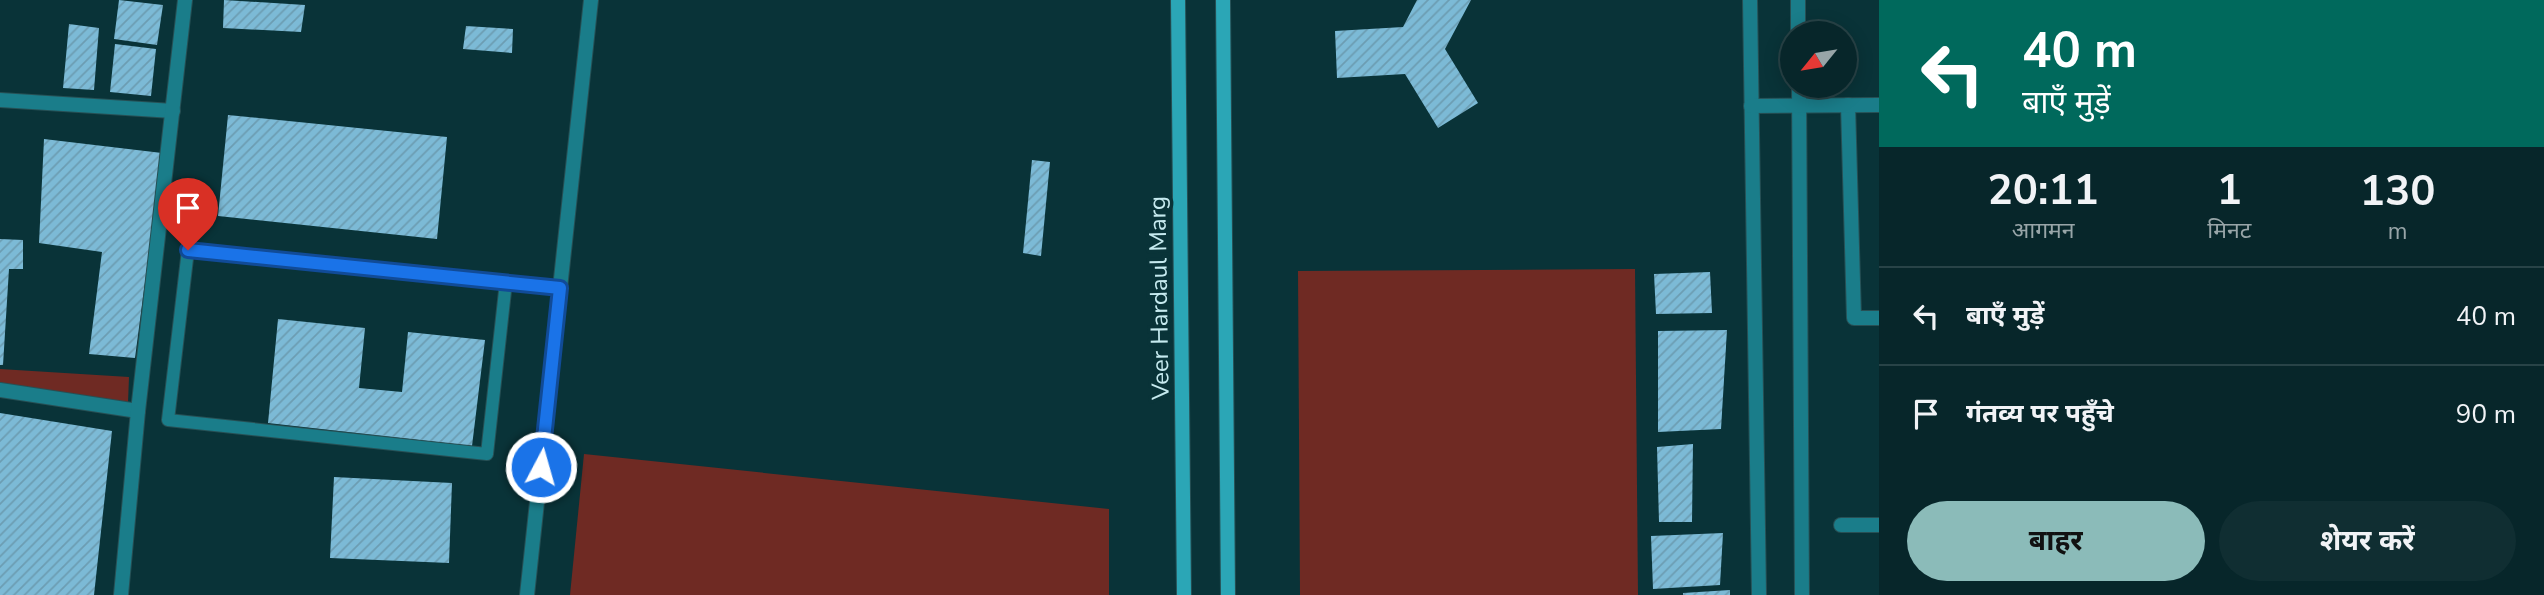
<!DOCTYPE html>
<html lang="hi">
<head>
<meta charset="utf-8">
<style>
	body { margin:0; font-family:"Nunito Sans","Noto Sans Devanagari",sans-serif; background:#102e32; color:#f1f3f6; height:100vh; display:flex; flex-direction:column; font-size:26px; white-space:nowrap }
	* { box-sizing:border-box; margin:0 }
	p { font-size:23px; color:#98a5a8 }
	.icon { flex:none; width:38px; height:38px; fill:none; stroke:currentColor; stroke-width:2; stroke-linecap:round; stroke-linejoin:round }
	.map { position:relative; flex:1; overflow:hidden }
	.side { display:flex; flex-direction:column; background:#07262a; width:665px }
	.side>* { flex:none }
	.top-card { background:#00695c; color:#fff; overflow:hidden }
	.needle { width:46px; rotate:240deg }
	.fabs { position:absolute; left:1780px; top:21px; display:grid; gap:14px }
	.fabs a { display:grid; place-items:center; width:77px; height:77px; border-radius:50%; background:#07262a; box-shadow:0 4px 18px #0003,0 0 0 2px #284347; font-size:35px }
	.pin { position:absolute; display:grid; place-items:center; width:60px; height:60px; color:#fff; margin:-72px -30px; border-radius:50% 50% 50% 0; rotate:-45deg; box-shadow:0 0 7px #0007 }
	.pin .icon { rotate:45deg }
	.me { position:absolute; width:77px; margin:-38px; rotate:6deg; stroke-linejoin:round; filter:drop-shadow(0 0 5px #0008) }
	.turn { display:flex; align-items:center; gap:24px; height:147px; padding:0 28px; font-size:32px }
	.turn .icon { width:91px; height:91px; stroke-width:2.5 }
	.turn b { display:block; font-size:49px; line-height:60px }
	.eta { display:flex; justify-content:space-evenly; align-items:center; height:119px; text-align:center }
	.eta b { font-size:42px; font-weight:700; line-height:49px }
	.button { display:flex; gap:14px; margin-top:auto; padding:14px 28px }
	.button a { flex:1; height:80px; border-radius:42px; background:#8bbbb9; color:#111; font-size:28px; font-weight:700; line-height:80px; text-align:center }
	.button a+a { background:#102e32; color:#f1f3f6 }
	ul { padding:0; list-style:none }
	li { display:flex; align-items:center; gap:21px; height:98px; padding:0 28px; border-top:2px solid #284347 }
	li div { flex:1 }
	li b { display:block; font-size:26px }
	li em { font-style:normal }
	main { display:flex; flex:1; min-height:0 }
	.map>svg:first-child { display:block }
	.green { fill:#6f2a23 }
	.building { fill:url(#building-hatch) }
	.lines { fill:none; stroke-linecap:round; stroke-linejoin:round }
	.lane-casing { stroke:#275055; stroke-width:14 }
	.street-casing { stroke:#275055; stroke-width:16 }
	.secondary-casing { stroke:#275055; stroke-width:16 }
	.lane { stroke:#1a7d8a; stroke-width:12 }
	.street { stroke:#1a7d8a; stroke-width:14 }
	.secondary { stroke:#2ba6b6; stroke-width:14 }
	.route-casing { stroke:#114b97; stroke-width:18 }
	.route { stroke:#1a73e8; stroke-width:12 }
	.labels { text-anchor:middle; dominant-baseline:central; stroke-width:7; stroke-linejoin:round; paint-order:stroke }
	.street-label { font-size:24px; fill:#c6eaef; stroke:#093338 }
</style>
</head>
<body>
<main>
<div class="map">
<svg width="1879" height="595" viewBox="0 0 1879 595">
	<defs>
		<pattern id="building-hatch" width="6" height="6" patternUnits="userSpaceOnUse" patternTransform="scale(1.75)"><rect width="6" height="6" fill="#7cbad6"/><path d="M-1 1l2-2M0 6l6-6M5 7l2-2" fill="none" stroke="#6c9db2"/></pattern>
	</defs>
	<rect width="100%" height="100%" fill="#093338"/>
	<g class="green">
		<path d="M 1635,269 L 1638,595 L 1300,595 L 1298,271 Z"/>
		<path d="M 0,369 L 129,377 L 128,403 L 0,383 Z"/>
		<path d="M 584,454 L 1109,509 L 1109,595 L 570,595 Z"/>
	</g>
	<g class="building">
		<path d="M 119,0 L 163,5 L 157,45 L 114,39 Z"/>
		<path d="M 224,0 L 305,5 L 301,32 L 223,28 Z"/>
		<path d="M 1417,0 L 1471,0 L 1445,49 L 1478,103 L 1438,128 L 1405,74 L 1337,78 L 1335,31 L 1403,27 Z"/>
		<path d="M 69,24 L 99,28 L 94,90 L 63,88 Z"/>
		<path d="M 466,26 L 513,29 L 512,53 L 463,49 Z"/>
		<path d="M 115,44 L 156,49 L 151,96 L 110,92 Z"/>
		<path d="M 228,115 L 447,137 L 437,239 L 218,216 Z"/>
		<path d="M 44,139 L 162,153 L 135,358 L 89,354 L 102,252 L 39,243 Z"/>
		<path d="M 1032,160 L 1050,162 L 1041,256 L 1023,253 Z"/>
		<path d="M 0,239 L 23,240 L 23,269 L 9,269 L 3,365 L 0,365 Z"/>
		<path d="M 1710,272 L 1712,313 L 1656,314 L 1654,274 Z"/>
		<path d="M 278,319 L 365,328 L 359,388 L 402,392 L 408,332 L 485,340 L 472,446 L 268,423 Z"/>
		<path d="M 1727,330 L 1721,429 L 1658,432 L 1658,331 Z"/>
		<path d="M 0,413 L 112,431 L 94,595 L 0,595 Z"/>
		<path d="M 1693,444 L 1692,522 L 1659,522 L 1657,447 Z"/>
		<path d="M 334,477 L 452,483 L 449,563 L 330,558 Z"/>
		<path d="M 1723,533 L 1720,585 L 1653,589 L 1651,536 Z"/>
		<path d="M 1730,590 L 1730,595 L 1683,595 L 1683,593 Z"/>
	</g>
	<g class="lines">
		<defs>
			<path id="lane" d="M 506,282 L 487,454 L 168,420 L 188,250 L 560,288"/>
			<g id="street">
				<path d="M 1750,0 L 1759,595"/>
				<path d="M 1798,0 L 1798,33"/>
				<path d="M 1799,86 L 1802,595"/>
				<path d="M 0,100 L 173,111"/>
				<path d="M 1848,105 L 1854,318 L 1879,318"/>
				<path d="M 1751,106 L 1879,105"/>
				<path d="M 0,390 L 138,411"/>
				<path d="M 1841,525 L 1879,525"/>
				<path d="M 121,595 L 138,411 L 185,0"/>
				<path d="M 527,595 L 591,0"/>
			</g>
			<g id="secondary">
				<path d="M 1178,0 L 1184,595"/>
				<path d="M 1223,0 L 1228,595"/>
			</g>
		</defs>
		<use href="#lane" class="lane-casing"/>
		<use href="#street" class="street-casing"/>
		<use href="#secondary" class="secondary-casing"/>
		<use href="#lane" class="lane"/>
		<use href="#street" class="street"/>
		<use href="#secondary" class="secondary"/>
	</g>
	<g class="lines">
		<defs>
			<path id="route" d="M 188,250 L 560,288 L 541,467"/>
		</defs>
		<use href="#route" class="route-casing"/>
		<use href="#route" class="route"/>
	</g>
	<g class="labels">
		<g class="street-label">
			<text transform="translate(1159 298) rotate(-91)">Veer Hardaul Marg</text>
		</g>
	</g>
</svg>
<div class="fabs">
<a><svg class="needle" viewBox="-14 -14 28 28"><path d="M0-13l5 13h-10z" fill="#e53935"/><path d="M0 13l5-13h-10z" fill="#98a5a8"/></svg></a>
</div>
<div class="pin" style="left:188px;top:250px;background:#d93025"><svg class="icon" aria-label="arrive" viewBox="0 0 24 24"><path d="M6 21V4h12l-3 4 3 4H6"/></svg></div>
<svg class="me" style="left:541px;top:467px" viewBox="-20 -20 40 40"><circle r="17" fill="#1a73e8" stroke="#fff" stroke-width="3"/><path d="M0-11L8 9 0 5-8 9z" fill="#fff"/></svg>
</div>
<section class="side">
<div class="top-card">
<div class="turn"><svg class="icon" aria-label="left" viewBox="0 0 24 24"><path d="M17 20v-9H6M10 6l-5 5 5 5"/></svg><div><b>40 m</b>बाएँ मुड़ें</div></div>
</div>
<div class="eta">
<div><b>20:11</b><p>आगमन</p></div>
<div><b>1</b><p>मिनट</p></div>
<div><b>130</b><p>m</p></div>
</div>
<ul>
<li><svg class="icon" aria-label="left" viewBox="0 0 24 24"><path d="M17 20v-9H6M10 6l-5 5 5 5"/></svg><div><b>बाएँ मुड़ें</b></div><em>40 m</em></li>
<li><svg class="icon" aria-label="arrive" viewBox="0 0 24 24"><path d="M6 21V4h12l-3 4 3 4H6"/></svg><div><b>गंतव्य पर पहुँचे</b></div><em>90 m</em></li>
</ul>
<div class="button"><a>बाहर</a><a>शेयर करें</a></div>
</section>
</main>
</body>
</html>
